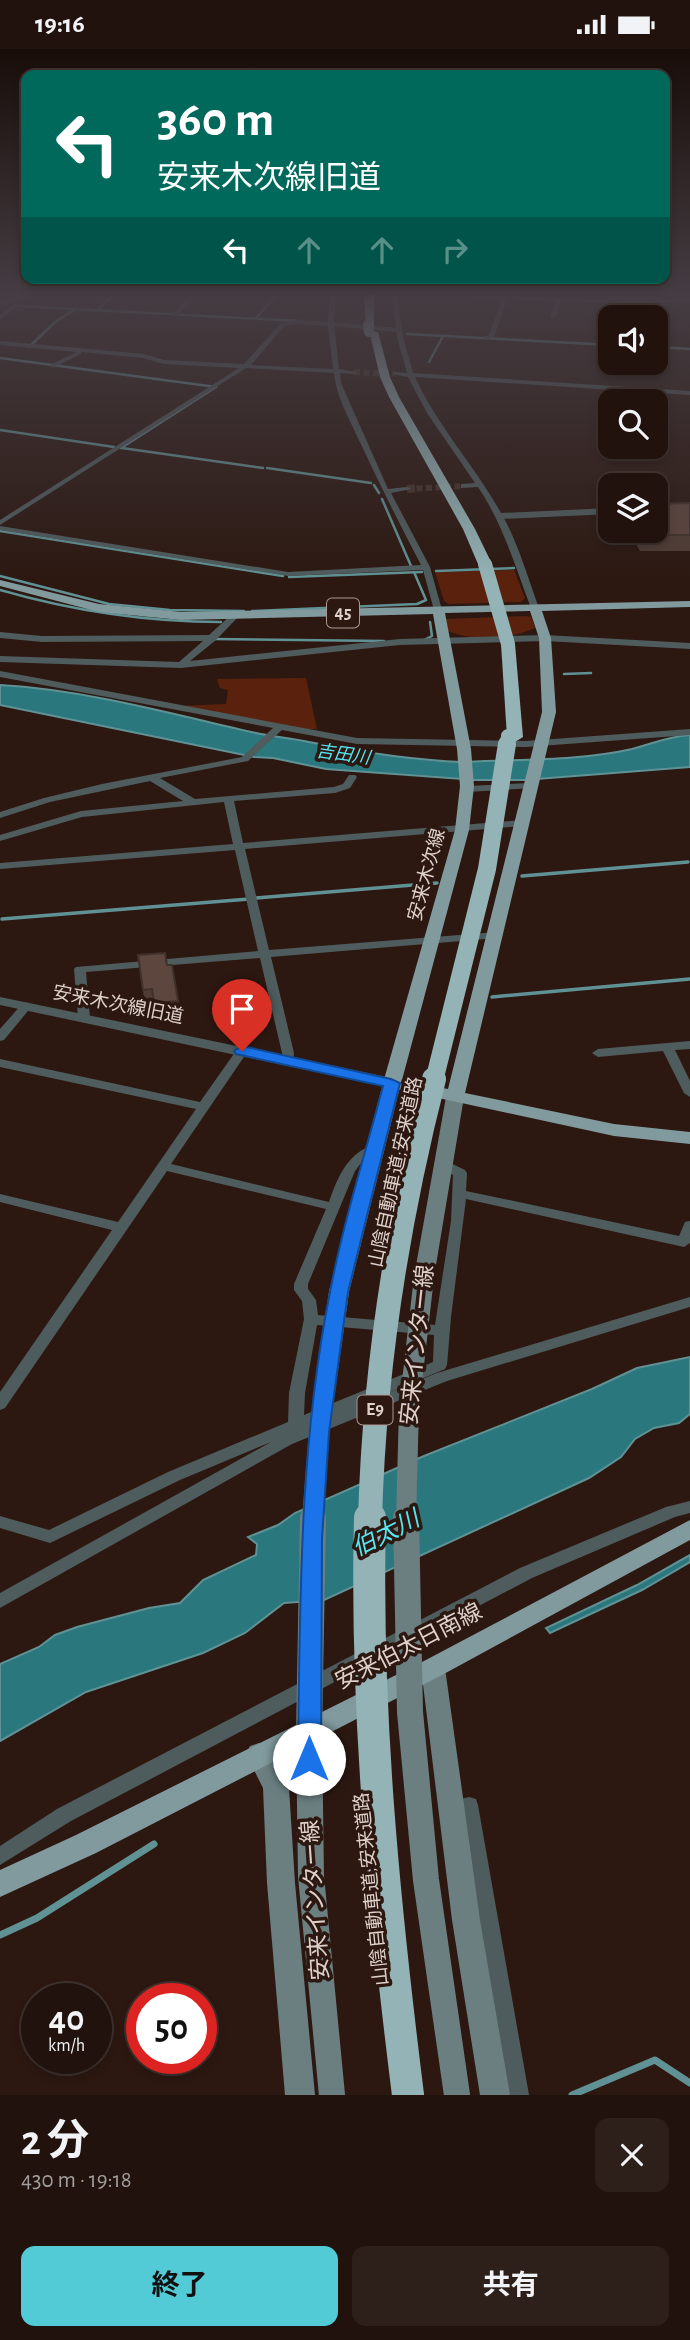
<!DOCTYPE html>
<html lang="ja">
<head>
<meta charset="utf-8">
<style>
	body { margin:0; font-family:"Alegreya Sans","Noto Sans JP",sans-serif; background:#2d201b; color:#f1f3f6; height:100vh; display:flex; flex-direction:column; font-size:26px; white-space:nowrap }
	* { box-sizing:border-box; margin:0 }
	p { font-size:23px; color:#a29e9d }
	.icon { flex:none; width:38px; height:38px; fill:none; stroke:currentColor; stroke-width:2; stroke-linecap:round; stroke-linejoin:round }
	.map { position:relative; height:2046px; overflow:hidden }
	.details { display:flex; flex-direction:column; background:#21120d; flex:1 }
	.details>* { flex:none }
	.guide { position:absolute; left:21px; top:21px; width:649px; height:214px; border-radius:14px; box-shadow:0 4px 10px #0003,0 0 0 2px #3e322e; background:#00695c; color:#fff; overflow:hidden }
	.controls { position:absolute; left:598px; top:256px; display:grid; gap:14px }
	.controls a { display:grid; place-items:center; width:70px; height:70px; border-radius:14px; background:#21120d; box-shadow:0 4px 10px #0003,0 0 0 2px #3e322e; font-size:35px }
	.speed { position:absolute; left:21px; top:1934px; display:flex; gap:14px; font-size:35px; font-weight:700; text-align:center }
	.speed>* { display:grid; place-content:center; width:91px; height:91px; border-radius:50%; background:#21120d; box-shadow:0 4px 10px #0003,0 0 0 2px #3e322e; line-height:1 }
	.speed small { font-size:18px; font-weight:400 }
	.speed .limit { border:10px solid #d22; background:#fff; color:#111 }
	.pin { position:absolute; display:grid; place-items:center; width:60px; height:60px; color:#fff; margin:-72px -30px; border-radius:50% 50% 50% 0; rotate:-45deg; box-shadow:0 0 7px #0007 }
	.pin .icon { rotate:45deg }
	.me { position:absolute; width:77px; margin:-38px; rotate:0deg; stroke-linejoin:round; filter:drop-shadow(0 0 5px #0008) }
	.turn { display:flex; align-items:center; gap:24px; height:147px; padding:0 21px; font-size:32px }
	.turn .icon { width:91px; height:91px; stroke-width:2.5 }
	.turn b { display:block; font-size:49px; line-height:60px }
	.lanes { display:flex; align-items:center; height:66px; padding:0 21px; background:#0003; justify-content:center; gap:35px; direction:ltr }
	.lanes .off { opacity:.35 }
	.round { display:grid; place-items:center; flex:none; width:74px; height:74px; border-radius:14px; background:#2d201b }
	.headline { display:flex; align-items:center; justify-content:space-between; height:119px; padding:0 21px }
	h1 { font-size:42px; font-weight:700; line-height:52px }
	.action { display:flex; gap:14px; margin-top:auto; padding:14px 21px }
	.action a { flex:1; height:80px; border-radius:14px; background:#52cbd7; color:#111; font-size:28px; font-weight:700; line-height:80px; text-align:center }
	.action a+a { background:#2d201b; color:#f1f3f6 }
	.status { display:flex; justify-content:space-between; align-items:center; height:49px; padding:0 35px; background:#21120d; direction:ltr }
	.status svg { height:19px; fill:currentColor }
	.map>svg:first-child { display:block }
	.green { fill:#5a210c }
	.water { fill:#2a777e; stroke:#609295; stroke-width:2 }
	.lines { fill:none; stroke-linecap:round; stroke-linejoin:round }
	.stream-far2 { stroke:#609295; stroke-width:2.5 }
	.stream-far1 { stroke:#609295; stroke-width:3.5 }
	.stream { stroke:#609295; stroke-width:7 }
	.minor-tunnel-far1 { stroke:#47342d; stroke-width:6; stroke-dasharray:6 3.5; stroke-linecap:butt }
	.minor-tunnel { stroke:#47342d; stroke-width:8; stroke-dasharray:8 4.5; stroke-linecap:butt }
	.minor { fill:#4f5c5d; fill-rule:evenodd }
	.tertiary { fill:#4f5c5d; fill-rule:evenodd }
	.secondary { fill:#6b7f81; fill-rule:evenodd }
	.primary { fill:#819a9d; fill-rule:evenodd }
	.motorway { fill:#94b3b6; fill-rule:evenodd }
	.secondary-bridge-far1 { stroke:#6b7f81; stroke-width:20 }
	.secondary-bridge { stroke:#6b7f81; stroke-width:26 }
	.motorway-bridge-far4 { stroke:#94b3b6; stroke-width:10 }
	.motorway-bridge-far3 { stroke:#94b3b6; stroke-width:14 }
	.motorway-bridge-far2 { stroke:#94b3b6; stroke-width:18 }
	.motorway-bridge-far1 { stroke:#94b3b6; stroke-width:24 }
	.motorway-bridge { stroke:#94b3b6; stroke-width:32 }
	.wall { fill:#503c35 }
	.building { fill:#5d463e; stroke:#41312b; stroke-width:2 }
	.route { fill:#1a73e8; stroke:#114b97; stroke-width:2 }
	.labels { text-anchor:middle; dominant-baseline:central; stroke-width:7; stroke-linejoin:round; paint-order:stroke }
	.shield { fill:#2c1811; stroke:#a99993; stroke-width:2 }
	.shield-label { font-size:18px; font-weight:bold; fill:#ded0cb }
	.far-water-label { font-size:18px; font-style:italic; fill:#53e6f3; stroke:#2c1811 }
	.street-label { font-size:19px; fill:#ded0cb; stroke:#2c1811 }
	.near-street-label { font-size:23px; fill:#ded0cb; stroke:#2c1811 }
	.near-water-label { font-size:24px; font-style:italic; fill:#53e6f3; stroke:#2c1811 }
</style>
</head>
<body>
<div class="status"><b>19:16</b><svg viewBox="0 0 49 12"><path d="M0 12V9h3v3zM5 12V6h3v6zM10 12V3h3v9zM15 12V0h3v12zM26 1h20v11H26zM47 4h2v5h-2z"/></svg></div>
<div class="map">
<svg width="690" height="2046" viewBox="0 0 690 2046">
	<rect width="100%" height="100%" fill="#2c1811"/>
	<g class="green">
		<path d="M 514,521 L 525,549 L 521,553 L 449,555 L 444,552 L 435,523 Z"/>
		<path d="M 526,567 L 531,568 L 535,579 C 511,590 472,593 448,582 L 446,570 Z"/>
		<path d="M 306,629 L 317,680 L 307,680 L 178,657 L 226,655 L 228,641 L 220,639 L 217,630 Z"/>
	</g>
	<g class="water">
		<path d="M 0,636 C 87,641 172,665 256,684 C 274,688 291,689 309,693 C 360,703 409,711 462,713 L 462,730 L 326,720 L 273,709 L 254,708 L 0,656 Z"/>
		<path d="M 690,686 L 690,718 L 524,731 L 469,731 L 467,713 C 521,710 579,712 632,700 C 652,695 669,687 690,686 Z"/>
		<path d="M 690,1308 L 690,1365 L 679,1374 L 654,1379 L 635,1390 L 621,1408 L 589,1429 L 324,1551 L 284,1554 L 245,1584 L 203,1604 L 86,1643 L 0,1692 L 0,1615 L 39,1598 L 55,1586 L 77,1578 L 149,1559 L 180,1554 L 203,1531 L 256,1506 L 257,1495 L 248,1488 L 278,1476 L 295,1464 L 424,1407 L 592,1340 L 637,1319 Z"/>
		<path d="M 690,1506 L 690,1513 L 642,1541 L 550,1584 L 546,1579 L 637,1536 Z"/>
	</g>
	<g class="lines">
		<g class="stream-far2">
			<path d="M 479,246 L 492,246"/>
			<path d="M 18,257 L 300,272"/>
			<path d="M 98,260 L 114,246"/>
			<path d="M 257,268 L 276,246"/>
			<path d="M 407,285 L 611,296"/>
			<path d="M 29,298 L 55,273 L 74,261"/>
			<path d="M 656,298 L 690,300"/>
			<path d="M 0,309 L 216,338 L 121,399"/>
			<path d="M 429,313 L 443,287"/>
			<path d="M 0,381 L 114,398"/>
			<path d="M 122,399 L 263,419"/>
			<path d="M 267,419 L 371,434"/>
			<path d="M 374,436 L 379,444"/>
			<path d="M 382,450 L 411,517"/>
			<path d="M 0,482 L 283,527"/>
			<path d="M 436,522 L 514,519"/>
			<path d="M 0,527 L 109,555 L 170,561 L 244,562"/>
			<path d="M 289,528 L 422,523"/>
			<path d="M 0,541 C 73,562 145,573 221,573"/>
			<path d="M 252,562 L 417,555 L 426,551 L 414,523"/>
			<path d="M 214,590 L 384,592"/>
			<path d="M 424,591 L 432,587 L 430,573"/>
			<path d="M 564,625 L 591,624"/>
		</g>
		<g class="stream-far1">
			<path d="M 522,827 L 688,813"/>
			<path d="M 256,849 L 437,834"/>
			<path d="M 2,870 L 249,850"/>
			<path d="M 492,948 L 690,930"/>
		</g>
		<g class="stream">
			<path d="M 0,1886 L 37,1869 L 154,1795"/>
			<path d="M 572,2046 L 655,2011 L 690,2034"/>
		</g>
		<g class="minor-tunnel-far1">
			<path d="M 354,323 L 396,325"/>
			<path d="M 407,440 L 464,437"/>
		</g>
		<path class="minor-tunnel" d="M 407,440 L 417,439"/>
		<g class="minor">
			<path d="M 191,246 L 197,246 L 177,266 L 173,266 L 173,264 Z"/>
			<path d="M 330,246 L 336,246 L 334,275 L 339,320 L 357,323 L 354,325 L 340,324 L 341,334 L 388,440 L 407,438 L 411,440 L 391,444 L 430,518 L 442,561 L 441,563 L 434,561 L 423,521 L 288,527 L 0,481 L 0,477 L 288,523 L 421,516 C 399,474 378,432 358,389 C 349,369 336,347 334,324 L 246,319 L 0,476 L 0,471 L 239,319 L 164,315 L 143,309 L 81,303 L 81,305 L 52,319 L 50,316 L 77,303 L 0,296 L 0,292 L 144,305 L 164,311 L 244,315 L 280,275 L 298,271 L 328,273 ZM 298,275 L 328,277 L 333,320 L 251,316 L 284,277 Z"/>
			<path d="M 392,246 L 397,246 L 403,288 L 413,324 L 690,342 L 690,346 L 415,328 C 438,378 475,417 501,464 C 518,493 527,527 539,559 L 538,561 L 531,559 C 515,517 503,475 478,438 L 461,439 L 461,435 L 475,434 L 427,364 L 408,328 L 393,325 L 396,323 L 407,324 L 397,288 Z"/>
			<path d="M 467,246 L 508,246 L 590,251 L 690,250 L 690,254 L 561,253 L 556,267 L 553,269 L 550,267 L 556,253 L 507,250 L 494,288 L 487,290 L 484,288 L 489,286 L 502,250 L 469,248 Z"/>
			<path d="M 10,251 L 14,251 L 19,256 L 0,271 L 0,266 L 13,256 Z"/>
			<path d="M 232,565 L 239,567 L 216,591 L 190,612 L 400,590 L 545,586 L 690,594 L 690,600 L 545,592 L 400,596 L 181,619 L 0,613 L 0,607 L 179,613 L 203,592 L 42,593 L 0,589 L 0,583 L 42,587 L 209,586 Z"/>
			<path d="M 0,622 L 357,689 L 526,692 L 690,680 L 690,686 L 526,698 L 357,695 L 282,681 L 248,712 L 160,729 L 195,750 L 334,738 L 343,735 L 349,726 L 355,726 L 357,728 L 350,739 L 335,744 L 234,752 L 243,794 L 522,771 L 527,774 L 522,777 L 245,800 L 269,901 L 497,883 L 503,886 L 497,889 L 271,908 L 294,1004 L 293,1013 L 287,1017 L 281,1013 L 282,1004 L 260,909 L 86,923 L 90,969 L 84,973 L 78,969 L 74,920 L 76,918 L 258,902 L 235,801 L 0,820 L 0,814 L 233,795 L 224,753 L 82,768 L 0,792 L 0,786 L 81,762 L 183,752 L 150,732 L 50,753 L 0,769 L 0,763 L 44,749 L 102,735 L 242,708 L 273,679 L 0,628 Z"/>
			<path d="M 531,734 L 534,735 L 534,739 L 467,743 L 462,740 L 467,737 Z"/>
			<path d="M 26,953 L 32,957 L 4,991 L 0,992 L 0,980 L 22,955 Z"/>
			<path d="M 690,992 L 690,1000 L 675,1001 L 690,1032 L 690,1048 L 684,1044 L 663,1002 L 598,1008 L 592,1004 L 598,1000 Z"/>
			<path d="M 242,998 L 248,1002 L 171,1115 L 329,1153 C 338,1127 348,1103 376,1095 L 382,1099 L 364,1110 L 355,1122 L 308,1235 L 308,1240 L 316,1251 L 318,1266 L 435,1276 L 451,1172 L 453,1126 L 435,1114 L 442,1110 L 465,1121 L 467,1124 L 466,1142 L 679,1187 L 685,1173 L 690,1172 L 690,1194 L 684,1198 L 466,1150 L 451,1268 L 447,1316 L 445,1320 L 374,1350 L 437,1324 L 690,1248 L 690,1258 L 447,1332 L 292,1395 L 0,1559 L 0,1544 L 271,1393 L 180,1431 L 50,1494 L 0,1479 L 0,1467 L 49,1481 L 168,1423 L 288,1373 L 289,1344 L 304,1270 L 302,1252 L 294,1241 L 294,1235 L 326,1160 L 167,1122 L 5,1359 L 0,1361 L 0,1343 L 112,1181 L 0,1153 L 0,1145 L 118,1173 L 196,1060 L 0,1018 L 0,1010 L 200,1053 L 238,999 ZM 317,1276 L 434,1286 L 433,1313 L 304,1366 L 305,1344 Z"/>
			<path d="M 690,1452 L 690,1464 L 675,1468 L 532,1529 L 71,1772 L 0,1816 L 0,1797 L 57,1760 L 520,1519 L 666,1458 Z"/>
			<path d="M 469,1748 L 476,1750 L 478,1756 L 529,2046 L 507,2046 L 461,1766 L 452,1768 L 445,1766 L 443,1760 L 445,1754 Z"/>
		</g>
		<g class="tertiary">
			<path d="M 23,246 L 32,246 L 21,252 L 0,255 L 0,251 Z"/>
			<path d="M 328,273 L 398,279 L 402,281 L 398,283 L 331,277 Z"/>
			<path d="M 611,459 L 611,465 L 500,470 L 495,467 L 500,464 Z"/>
			<path d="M 0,948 L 392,1029 L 400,1034 L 392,1039 L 0,956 Z"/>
		</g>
		<g class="secondary">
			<path d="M 392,1029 L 401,1034 L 349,1243 L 346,1248 L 332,1248 L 329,1243 L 383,1034 Z"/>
			<path d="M 455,1043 L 464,1048 L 434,1228 L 431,1233 L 417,1233 L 414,1228 L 446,1048 Z"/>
			<path d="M 433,1609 L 442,1612 L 445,1619 L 480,1871 L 510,2046 L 480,2046 L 452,1871 L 421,1619 L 424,1612 Z"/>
			<path d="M 259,1694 L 268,1697 L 289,1739 L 295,1834 L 315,2046 L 285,2046 L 267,1834 L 263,1739 L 246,1705 L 250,1697 Z"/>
		</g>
		<g class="primary">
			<path d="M 0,531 L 99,555 L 181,563 L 690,552 L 690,558 L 542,562 L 551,589 L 556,663 L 465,1044 L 614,1075 L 690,1083 L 690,1095 L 614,1087 L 392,1039 L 383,1034 L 455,781 L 460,737 L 457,700 L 433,565 L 181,571 L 99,563 L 0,537 ZM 530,562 L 539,589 L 542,663 L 448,1040 L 402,1031 L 469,781 L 474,737 L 471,700 L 445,564 Z"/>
			<path d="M 690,1471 L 690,1491 L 442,1626 L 96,1804 L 0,1848 L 0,1821 L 76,1786 L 424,1612 Z"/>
		</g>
		<g class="motorway">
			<path d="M 364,246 L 374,246 L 374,278 L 366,276 Z"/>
			<path d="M 369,281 L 378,283 L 390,328 L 399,348 L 475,480 L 492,515 L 490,518 L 485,519 L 478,515 L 463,480 L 389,348 L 380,328 Z"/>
			<path d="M 508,591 L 515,595 L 523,688 L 515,693 L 507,688 L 501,595 Z"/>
		</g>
		<g class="secondary-bridge-far1">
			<path d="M 312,1471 L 319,1383 L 339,1243"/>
			<path d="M 406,1471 L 409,1359 L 424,1228"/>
		</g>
		<g class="secondary-bridge">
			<path d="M 313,1469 L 309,1686 L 311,1827 L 332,2046"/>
			<path d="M 406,1469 L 410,1663 L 426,1831 L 457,2046"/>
		</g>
		<path class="motorway-bridge-far4" d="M 368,276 L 369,283"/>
		<g class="motorway-bridge-far3">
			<path d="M 485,515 L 508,595"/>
			<path d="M 507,697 L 508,687"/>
		</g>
		<path class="motorway-bridge-far2" d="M 434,1032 L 487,820 L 507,695"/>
		<path class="motorway-bridge-far1" d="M 370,1471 C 374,1321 397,1175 434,1030"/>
		<path class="motorway-bridge" d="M 370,1469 C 365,1663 384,1854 408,2046"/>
	</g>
	<g class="wall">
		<path d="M 690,454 L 690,502 L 640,502 L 628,481 L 656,481 Z"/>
		<path d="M 138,906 L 167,916 L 178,952 L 179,968 L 155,970 L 153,956 L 145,956 Z"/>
	</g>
	<g class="building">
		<path d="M 690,454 L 690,486 L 642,486 L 639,481 L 656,481 L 656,455 Z"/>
		<path d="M 165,904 L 167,916 L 172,916 L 178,952 L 154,954 L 152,940 L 143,941 L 138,906 Z"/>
	</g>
	<linearGradient id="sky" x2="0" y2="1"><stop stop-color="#180d09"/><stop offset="0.46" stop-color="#453d43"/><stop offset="1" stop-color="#453d43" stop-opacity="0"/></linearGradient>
	<rect width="690" height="532" fill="url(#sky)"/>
	<path class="route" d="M 242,997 L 391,1030 L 400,1034 L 348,1243 L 329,1383 L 322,1490 L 321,1710 L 318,1717 L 309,1720 L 301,1717 L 298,1710 C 300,1554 299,1397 330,1243 C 343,1174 365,1106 383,1037 L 236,1005 L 234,1002 Z"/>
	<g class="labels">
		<g class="shield">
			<rect x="327" y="549.5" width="32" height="29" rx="5"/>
			<rect x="357.5" y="1346.5" width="35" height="29" rx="5"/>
		</g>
		<g class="shield-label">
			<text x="343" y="564">45</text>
			<text x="375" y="1361">E9</text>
		</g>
		<g class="far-water-label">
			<text transform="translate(343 706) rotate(8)">吉田川</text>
		</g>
		<g class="street-label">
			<text transform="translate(427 826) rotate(-75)">安来木次線</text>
			<text transform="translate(118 956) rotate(11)">安来木次線旧道</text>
			<text transform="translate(396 1123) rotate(-78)">山陰自動車道;安来道路</text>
			<text transform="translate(372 1840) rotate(-96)">山陰自動車道;安来道路</text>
		</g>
		<g class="near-street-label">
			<text transform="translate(418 1296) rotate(-84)">安来インター線</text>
			<text transform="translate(409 1598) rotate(-27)">安来伯太日南線</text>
			<text transform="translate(316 1851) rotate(-94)">安来インター線</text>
		</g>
		<g class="near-water-label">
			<text transform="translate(386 1485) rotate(-27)">伯太川</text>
		</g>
	</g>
</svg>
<div class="controls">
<a><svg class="icon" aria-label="sound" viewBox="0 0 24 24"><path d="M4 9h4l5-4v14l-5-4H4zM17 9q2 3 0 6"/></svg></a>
<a><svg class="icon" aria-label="search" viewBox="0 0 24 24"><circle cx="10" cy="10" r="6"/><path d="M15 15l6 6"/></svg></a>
<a><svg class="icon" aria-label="layers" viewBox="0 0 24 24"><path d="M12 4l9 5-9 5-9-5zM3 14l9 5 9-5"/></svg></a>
</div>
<div class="speed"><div>40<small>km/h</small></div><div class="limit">50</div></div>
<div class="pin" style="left:242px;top:1002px;background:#d93025"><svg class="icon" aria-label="arrive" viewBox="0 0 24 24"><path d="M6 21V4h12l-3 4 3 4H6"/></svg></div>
<svg class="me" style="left:309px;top:1710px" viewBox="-20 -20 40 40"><circle r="19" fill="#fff"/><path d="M0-13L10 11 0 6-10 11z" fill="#1a73e8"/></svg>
<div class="guide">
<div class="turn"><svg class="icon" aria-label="left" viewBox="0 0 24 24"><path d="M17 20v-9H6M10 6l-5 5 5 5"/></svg><div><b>360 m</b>安来木次線旧道</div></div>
<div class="lanes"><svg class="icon" aria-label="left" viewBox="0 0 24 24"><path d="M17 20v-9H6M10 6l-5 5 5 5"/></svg><svg class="icon off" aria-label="ahead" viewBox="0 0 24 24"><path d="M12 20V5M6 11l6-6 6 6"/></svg><svg class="icon off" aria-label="ahead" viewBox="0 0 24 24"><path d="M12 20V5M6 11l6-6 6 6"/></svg><svg class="icon off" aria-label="right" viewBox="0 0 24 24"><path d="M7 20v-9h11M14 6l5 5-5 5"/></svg></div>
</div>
</div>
<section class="details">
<div class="headline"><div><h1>2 分</h1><p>430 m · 19:18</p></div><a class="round"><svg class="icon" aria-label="close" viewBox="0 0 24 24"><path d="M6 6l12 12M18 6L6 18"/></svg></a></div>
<div class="action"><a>終了</a><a>共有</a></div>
</section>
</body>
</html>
